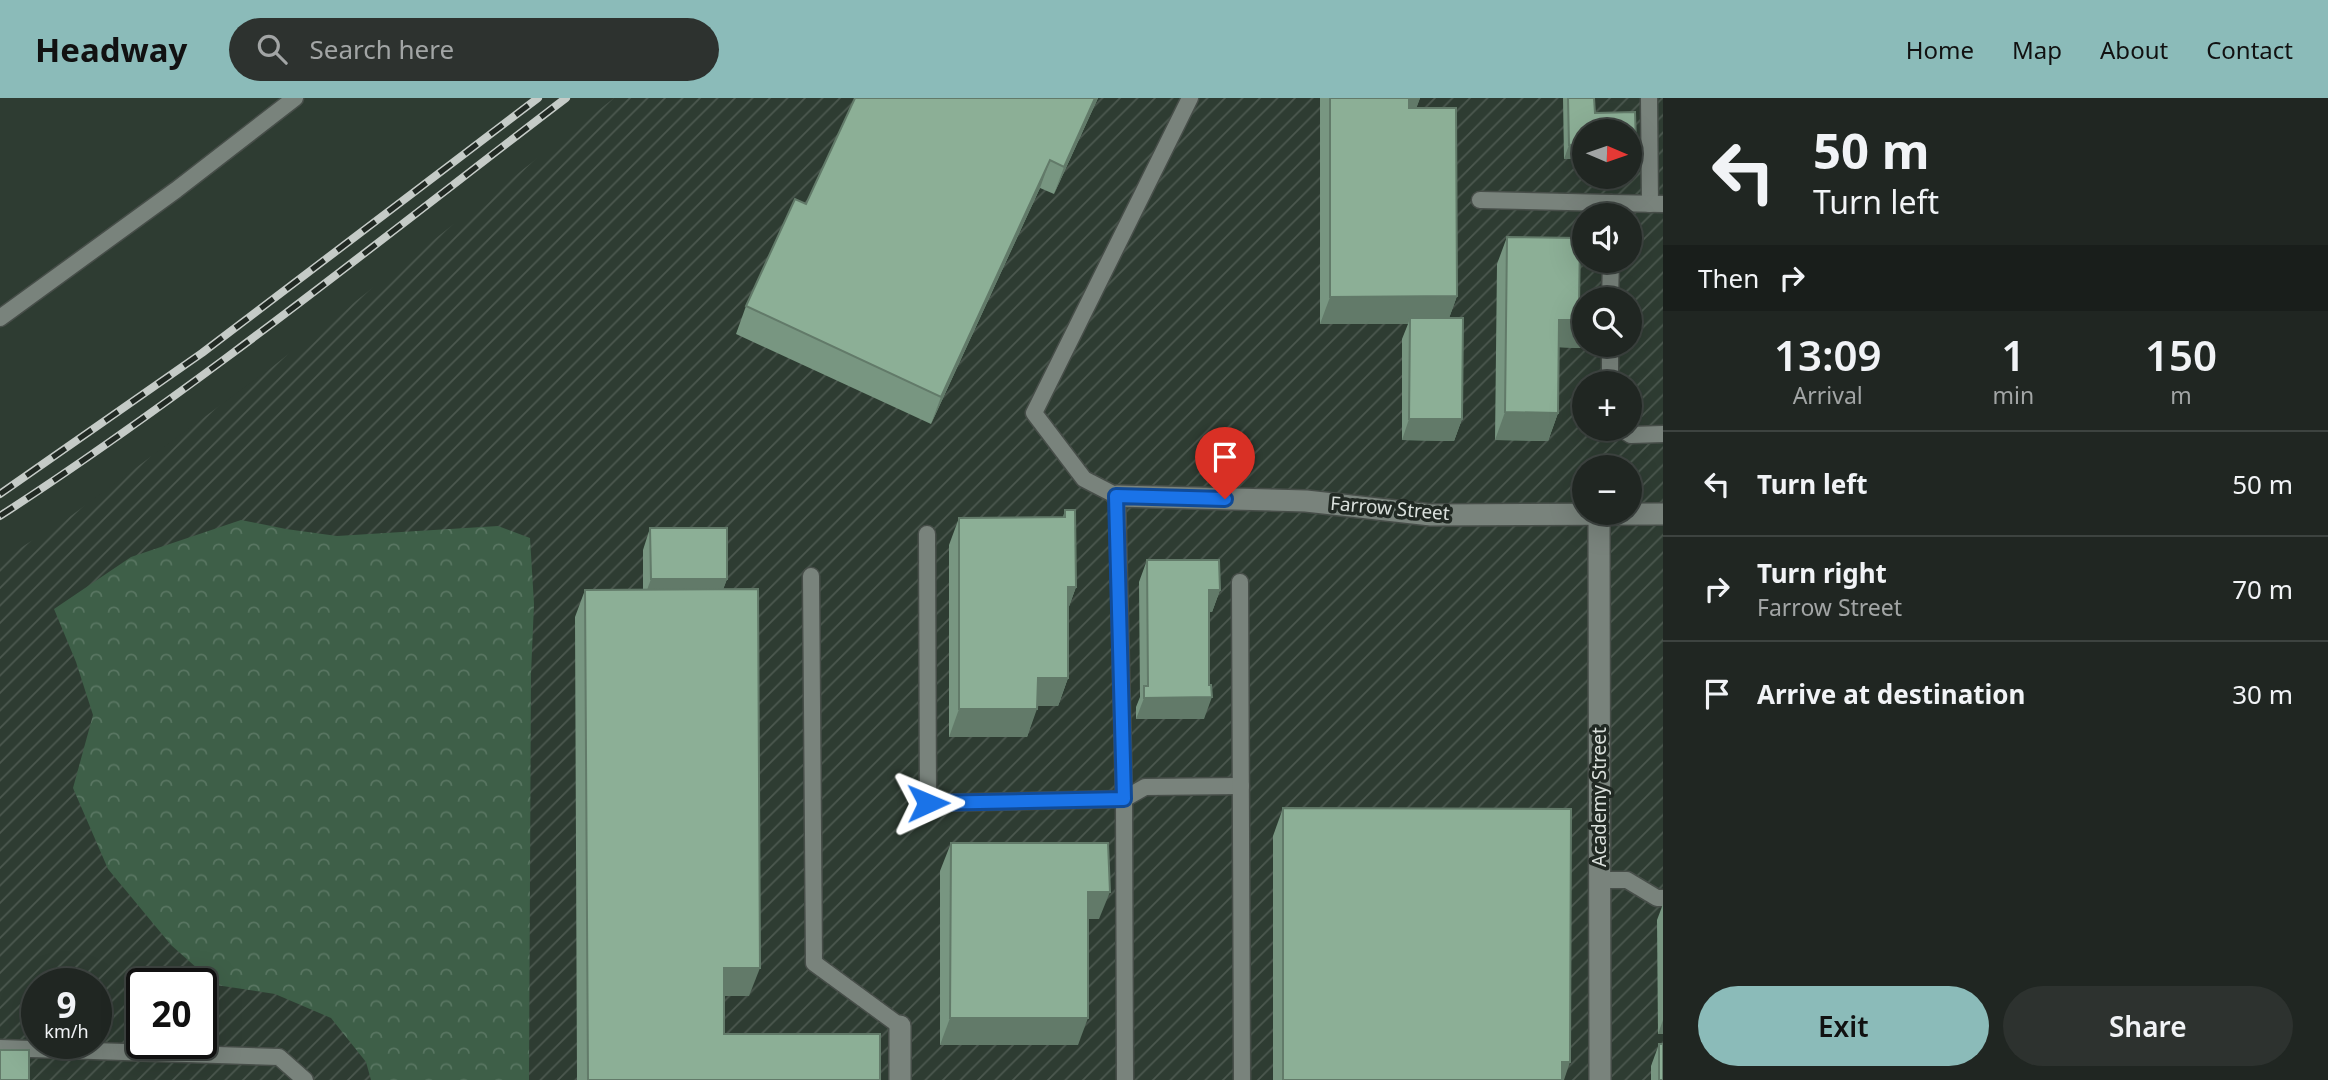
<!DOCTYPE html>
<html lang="en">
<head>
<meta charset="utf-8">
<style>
	body { margin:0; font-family:"Noto Sans",sans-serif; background:#2d322f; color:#f1f3f6; height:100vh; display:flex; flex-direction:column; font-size:26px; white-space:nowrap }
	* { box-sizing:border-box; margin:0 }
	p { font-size:23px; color:#a2a5a5 }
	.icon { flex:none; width:38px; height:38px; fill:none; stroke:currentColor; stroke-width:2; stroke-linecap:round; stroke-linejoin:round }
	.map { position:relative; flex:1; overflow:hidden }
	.side { display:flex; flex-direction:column; background:#202622; width:665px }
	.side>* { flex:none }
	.guide { background:#202622; color:#f1f3f6; overflow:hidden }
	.needle { width:46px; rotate:92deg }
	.tools { position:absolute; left:1572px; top:21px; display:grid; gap:14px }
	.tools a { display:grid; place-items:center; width:70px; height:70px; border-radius:50%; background:#202622; box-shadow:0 7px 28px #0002,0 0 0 2px #3d4340; font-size:35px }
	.speed { position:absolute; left:21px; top:870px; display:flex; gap:14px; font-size:35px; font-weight:700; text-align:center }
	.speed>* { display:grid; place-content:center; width:91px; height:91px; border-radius:50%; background:#202622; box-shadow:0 7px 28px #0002,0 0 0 2px #3d4340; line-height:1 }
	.speed small { font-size:18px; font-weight:400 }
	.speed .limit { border:4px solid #111; border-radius:10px; background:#fff; color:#111 }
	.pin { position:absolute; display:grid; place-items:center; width:60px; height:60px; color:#fff; margin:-72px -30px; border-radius:50% 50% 50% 0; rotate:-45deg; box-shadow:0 0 7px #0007 }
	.pin .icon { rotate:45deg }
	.me { position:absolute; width:77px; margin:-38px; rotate:89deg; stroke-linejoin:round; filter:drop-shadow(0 0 5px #0008) }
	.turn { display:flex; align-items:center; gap:24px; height:147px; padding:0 35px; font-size:32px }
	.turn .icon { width:91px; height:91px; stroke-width:2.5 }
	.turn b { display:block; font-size:49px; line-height:60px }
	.then { display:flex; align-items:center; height:66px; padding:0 35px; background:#0003; gap:14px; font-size:26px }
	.eta { display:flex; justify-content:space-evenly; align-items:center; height:119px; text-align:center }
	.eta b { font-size:42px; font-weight:600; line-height:49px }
	.button { display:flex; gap:14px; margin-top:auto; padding:14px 35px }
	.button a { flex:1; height:80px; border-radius:42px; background:#8bbbb9; color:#111; font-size:28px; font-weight:600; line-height:80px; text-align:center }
	.button a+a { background:#2d322f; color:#f1f3f6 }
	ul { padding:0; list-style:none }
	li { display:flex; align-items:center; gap:21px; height:105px; padding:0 35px; border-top:2px solid #3d4340 }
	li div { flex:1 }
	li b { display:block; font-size:26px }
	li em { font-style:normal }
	header { display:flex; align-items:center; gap:42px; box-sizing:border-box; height:98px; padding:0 35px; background:#8bbbb9; color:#111 }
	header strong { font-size:33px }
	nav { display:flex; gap:38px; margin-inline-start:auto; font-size:24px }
	.search { width:490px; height:63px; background:#2d322f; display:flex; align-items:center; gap:18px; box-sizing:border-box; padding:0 24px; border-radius:38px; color:#a2a5a5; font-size:26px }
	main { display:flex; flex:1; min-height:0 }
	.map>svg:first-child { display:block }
	.built { fill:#2e3c32 }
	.industrial { fill:url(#industrial-furrows); fill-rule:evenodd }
	.forest { fill:url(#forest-crowns) }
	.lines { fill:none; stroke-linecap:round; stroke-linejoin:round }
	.lane-casing { stroke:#474e49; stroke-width:19 }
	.street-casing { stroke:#474e49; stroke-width:24 }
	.lane { stroke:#79837c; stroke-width:16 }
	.street { stroke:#79837c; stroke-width:21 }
	.rail-casing { stroke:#c5cbc7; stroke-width:8 }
	.rail { stroke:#212923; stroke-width:5; stroke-dasharray:16; stroke-linecap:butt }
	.wall { fill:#789681 }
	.shaded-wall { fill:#627a69 }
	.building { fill:#8caf96; stroke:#627a69; stroke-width:2 }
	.route-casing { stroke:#114b97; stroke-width:18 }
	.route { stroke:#1a73e8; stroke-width:12 }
	.labels { text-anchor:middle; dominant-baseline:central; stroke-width:7; stroke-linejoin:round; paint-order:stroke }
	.street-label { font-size:19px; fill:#dae0dc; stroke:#212923 }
</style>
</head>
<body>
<header>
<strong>Headway</strong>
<div class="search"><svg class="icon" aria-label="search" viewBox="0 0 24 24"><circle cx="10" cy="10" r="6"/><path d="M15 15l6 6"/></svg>Search here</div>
<nav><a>Home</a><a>Map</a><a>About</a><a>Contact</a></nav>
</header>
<main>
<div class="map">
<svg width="1663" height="982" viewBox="0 0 1663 982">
	<defs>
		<pattern id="industrial-furrows" width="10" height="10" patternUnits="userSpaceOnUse" patternTransform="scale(1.75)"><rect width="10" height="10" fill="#2e3c32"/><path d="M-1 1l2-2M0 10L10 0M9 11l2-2" fill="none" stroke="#4c584f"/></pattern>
		<pattern id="forest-crowns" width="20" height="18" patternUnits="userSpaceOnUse" patternTransform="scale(1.75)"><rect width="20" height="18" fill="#3e5f48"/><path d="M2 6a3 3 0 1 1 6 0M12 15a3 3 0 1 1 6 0" fill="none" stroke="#597662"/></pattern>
	</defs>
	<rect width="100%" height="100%" fill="#2b332d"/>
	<path class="built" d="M 0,0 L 621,0 L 494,105 L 0,471 Z"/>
	<path class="industrial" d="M 614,0 L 1663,0 L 1663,982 L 0,982 L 0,463 L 72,417 L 272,269 ZM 1584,33 L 1629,33 L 1629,79 L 1584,79 ZM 1584,117 L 1629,117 L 1629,163 L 1584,163 ZM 1584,201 L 1629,201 L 1629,247 L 1584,247 ZM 1584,285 L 1629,285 L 1629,331 L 1584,331 ZM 1584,369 L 1629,369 L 1629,415 L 1584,415 ZM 37,886 L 96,886 L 96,945 L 37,945 ZM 142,886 L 201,886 L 201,945 L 142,945 Z"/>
	<path class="forest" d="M 241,422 L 286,431 L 337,438 L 498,428 L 530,440 L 534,506 L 531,576 L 529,982 L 371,982 L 366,964 L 331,920 L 275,896 L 216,887 L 171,847 L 108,771 L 73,690 L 93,617 L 76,564 L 54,511 L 131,459 Z"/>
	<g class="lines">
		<defs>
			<g id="lane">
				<path d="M 1649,0 L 1650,106"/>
				<path d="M 1480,102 L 1611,105"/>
				<path d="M 1611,117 L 1611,105 L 1663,106"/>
				<path d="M 1610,201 L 1611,163"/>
				<path d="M 0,220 L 176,92 L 295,0"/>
				<path d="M 1610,285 L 1610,247"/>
				<path d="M 1622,331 L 1631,337 L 1663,336"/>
				<path d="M 927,436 L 928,705 L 1124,701 L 1145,689 L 1241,688"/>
				<path d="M 811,478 L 814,865 L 900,928"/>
				<path d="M 1240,484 L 1242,982"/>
				<path d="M 1600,782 L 1627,782 L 1657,800 L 1663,800"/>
				<path d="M 0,950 L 279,959 L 305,982"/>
				<path d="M 1125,982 L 1124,701 L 1117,398 L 1084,381 L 1034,315 L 1190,0"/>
			</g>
			<g id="street">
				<path d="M 1117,398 L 1306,403 L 1431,417 L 1663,416"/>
				<path d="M 1599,416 L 1600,982"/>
				<path d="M 900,928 L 900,982"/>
			</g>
		</defs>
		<use href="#lane" class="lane-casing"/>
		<use href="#street" class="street-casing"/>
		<use href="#lane" class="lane"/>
		<use href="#street" class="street"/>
		<defs>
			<g id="rail">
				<path d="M 0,396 L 202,255 L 538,0"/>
				<path d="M 0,418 C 197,290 380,142 566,0"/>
			</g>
		</defs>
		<use href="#rail" class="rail-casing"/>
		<use href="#rail" class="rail"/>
	</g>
	<g class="wall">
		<path d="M 855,0 L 1098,0 L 1054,96 L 1040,90 L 931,326 L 736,236 L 746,208 L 806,106 Z"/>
		<path d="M 1320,0 L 1420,0 L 1416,10 L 1457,198 L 1449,220 L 1462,321 L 1454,343 L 1402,342 L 1402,241 L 1408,226 L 1320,226 Z"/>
		<path d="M 1563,0 L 1594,0 L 1595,15 L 1635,14 L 1636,45 L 1630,60 L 1629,60 L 1629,33 L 1584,33 L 1584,61 L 1564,61 Z"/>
		<path d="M 1507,139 L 1579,210 L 1581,250 L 1559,249 L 1558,315 L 1548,343 L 1495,342 L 1497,166 Z"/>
		<path d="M 1065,412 L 1076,489 L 1068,511 L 1068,580 L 1058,608 L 1037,608 L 1027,639 L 949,639 L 949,447 L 959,420 L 1063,419 Z"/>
		<path d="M 650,430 L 727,481 L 723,491 L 749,898 L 724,898 L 724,936 L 880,982 L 577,982 L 575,519 L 585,492 L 643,492 L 643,452 Z"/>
		<path d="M 1147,462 L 1220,492 L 1212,514 L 1209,514 L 1204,621 L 1136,621 L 1136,609 L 1140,599 L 1139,484 Z"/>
		<path d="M 1283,710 L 1564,982 L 1273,982 L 1273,738 Z"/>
		<path d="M 951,745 L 1099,821 L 1088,821 L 1078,947 L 940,947 L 940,773 Z"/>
		<path d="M 1663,806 L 1663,936 L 1658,936 L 1657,822 Z"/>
		<path d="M 1659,946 L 1663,982 L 1651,982 L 1651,968 Z"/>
	</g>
	<g class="shaded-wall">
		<path d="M 1095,0 L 1098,0 L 1054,96 L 1064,69 Z"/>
		<path d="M 1405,0 L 1420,0 L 1414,17 L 1399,16 Z"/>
		<path d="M 1629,45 L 1636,45 L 1630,60 L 1629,60 Z"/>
		<path d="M 1584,46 L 1584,61 L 1564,61 L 1569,47 Z"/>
		<path d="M 1050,62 L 1040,90 L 931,326 L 941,299 Z"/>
		<path d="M 1457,198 L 1447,226 L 1410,220 L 1408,226 L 1320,226 L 1330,199 Z"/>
		<path d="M 1559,222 L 1584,222 L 1584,242 L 1581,250 L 1549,249 Z"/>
		<path d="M 1505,314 L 1558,315 L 1548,343 L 1495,342 Z"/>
		<path d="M 1409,321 L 1462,321 L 1454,343 L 1402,342 Z"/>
		<path d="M 651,481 L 727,481 L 719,503 L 643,503 Z"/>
		<path d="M 1068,489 L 1076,489 L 1066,517 Z"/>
		<path d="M 1209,492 L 1220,492 L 1212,514 L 1201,514 Z"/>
		<path d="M 1038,580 L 1068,580 L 1058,608 L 1027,608 Z"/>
		<path d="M 1212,599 L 1204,621 L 1136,621 L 1144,600 Z"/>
		<path d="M 959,611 L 1037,611 L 1027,639 L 949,639 Z"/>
		<path d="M 1088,794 L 1110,794 L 1099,821 L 1078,821 Z"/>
		<path d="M 724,870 L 760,870 L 749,898 L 713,898 Z"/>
		<path d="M 950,920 L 1088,920 L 1078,947 L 940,947 Z"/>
		<path d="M 1663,922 L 1663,936 L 1658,936 Z"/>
		<path d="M 1562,964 L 1570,964 L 1564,982 L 1555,982 Z"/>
	</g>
	<g class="building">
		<path d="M 855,0 L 1095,0 L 1064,69 L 1050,62 L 941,299 L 746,208 L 795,101 L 806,106 Z"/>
		<path d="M 1330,0 L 1409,0 L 1409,10 L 1456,10 L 1457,198 L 1330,199 Z"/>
		<path d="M 1568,0 L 1594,0 L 1595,15 L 1635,14 L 1636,45 L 1629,45 L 1629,33 L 1584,33 L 1584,46 L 1569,47 Z"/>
		<path d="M 1507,139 L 1580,140 L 1579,210 L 1584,210 L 1584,222 L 1559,222 L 1558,315 L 1505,314 Z"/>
		<path d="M 1410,220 L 1463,220 L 1462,321 L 1409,321 Z"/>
		<path d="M 1065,412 L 1075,412 L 1076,489 L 1068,489 L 1068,580 L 1038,580 L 1037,611 L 959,611 L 959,420 L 1065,419 Z"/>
		<path d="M 650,430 L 727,430 L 727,481 L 651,481 Z"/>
		<path d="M 1147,462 L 1219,462 L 1220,492 L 1209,492 L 1209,587 L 1211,587 L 1212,599 L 1144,600 L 1144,588 L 1148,588 Z"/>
		<path d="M 758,491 L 760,870 L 724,870 L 724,936 L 880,936 L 880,982 L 588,982 L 585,492 Z"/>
		<path d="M 1283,710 L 1571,711 L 1570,964 L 1562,964 L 1562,982 L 1283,982 Z"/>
		<path d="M 951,745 L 1108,745 L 1110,794 L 1088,794 L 1088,920 L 950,920 Z"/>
		<rect x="1659" y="946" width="4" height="36"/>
		<rect x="0" y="952" width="29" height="30"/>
	</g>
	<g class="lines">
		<defs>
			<path id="route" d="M 928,705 L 1124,701 L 1116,398 L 1225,401"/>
		</defs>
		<use href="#route" class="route-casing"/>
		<use href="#route" class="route"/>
	</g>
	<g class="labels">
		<g class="street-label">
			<text transform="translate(1390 410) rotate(5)">Farrow Street</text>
			<text transform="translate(1599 699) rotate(-90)">Academy Street</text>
		</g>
	</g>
</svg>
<div class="tools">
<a><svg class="needle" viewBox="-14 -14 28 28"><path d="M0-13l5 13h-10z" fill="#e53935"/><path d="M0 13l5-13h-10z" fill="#a2a5a5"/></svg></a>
<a><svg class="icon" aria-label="sound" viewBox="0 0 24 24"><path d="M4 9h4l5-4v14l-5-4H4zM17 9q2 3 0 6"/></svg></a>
<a><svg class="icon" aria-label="search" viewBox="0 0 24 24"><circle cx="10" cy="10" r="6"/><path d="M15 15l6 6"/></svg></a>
<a>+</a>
<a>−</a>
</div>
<div class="speed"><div>9<small>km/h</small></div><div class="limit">20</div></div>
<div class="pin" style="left:1225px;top:401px;background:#d93025"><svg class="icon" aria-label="arrive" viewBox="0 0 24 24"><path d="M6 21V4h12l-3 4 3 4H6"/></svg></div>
<svg class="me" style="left:928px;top:705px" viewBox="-20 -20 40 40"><path d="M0-17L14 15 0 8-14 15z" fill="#1a73e8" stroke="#fff" stroke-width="4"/></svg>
</div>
<section class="side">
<div class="guide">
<div class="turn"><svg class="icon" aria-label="left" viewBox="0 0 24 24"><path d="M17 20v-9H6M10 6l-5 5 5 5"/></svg><div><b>50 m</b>Turn left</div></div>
<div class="then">Then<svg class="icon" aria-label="right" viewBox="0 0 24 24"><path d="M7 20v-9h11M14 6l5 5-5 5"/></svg></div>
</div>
<div class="eta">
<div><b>13:09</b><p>Arrival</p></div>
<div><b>1</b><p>min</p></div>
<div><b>150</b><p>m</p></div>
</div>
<ul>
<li><svg class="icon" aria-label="left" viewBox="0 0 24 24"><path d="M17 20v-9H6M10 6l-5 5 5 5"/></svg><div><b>Turn left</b></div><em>50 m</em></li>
<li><svg class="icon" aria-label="right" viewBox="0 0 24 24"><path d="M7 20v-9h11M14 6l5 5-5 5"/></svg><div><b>Turn right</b><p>Farrow Street</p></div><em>70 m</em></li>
<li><svg class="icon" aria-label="arrive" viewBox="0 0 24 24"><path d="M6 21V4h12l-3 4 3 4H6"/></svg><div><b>Arrive at destination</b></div><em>30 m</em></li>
</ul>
<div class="button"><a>Exit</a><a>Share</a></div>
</section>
</main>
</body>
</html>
